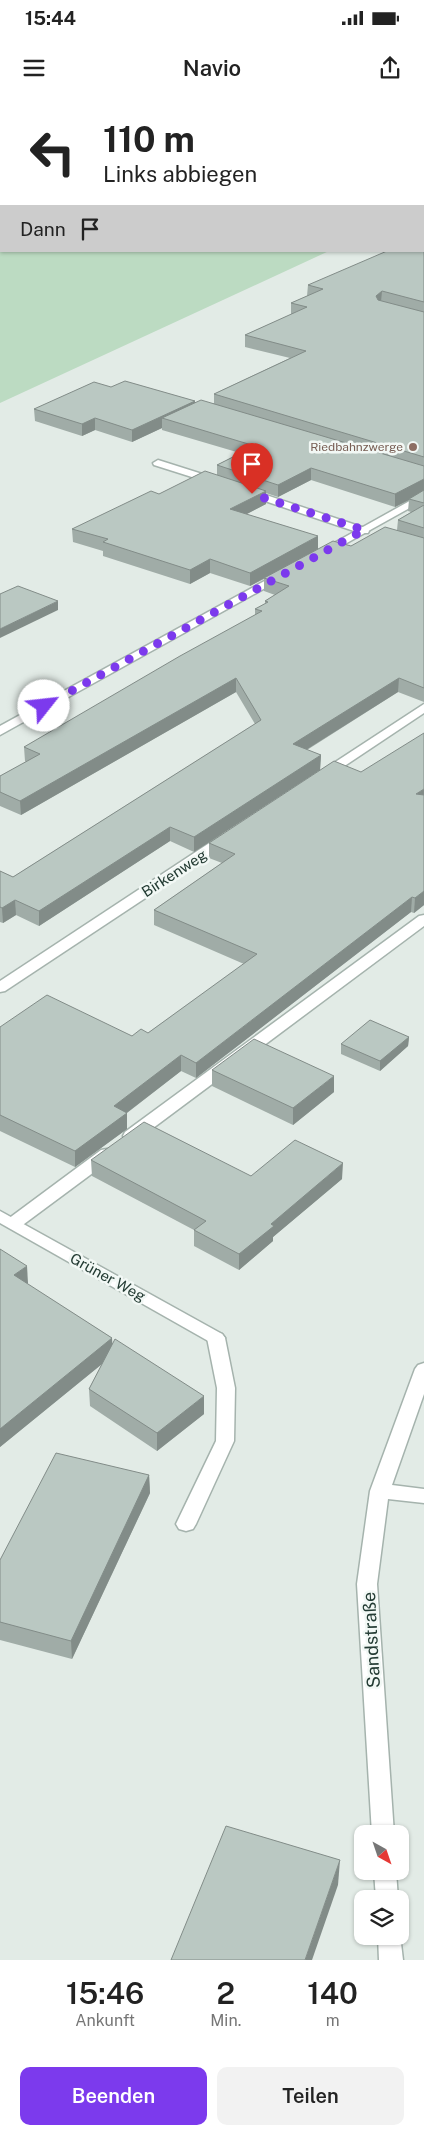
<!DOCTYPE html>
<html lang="de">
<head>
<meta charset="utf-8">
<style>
	body { margin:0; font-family:"Public Sans",sans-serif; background:#f2f2f2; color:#222; height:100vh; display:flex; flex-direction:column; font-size:19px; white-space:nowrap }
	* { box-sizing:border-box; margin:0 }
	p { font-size:16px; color:#767676 }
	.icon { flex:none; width:28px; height:28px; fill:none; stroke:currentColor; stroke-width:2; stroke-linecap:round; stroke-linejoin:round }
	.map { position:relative; height:1860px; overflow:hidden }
	.details { display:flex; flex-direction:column; background:#fff; flex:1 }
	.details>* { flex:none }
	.top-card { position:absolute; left:0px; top:0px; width:425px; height:152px; box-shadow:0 1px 4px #0004; background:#fff; color:#222; overflow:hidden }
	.needle { width:32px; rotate:140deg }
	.tools { position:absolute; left:354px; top:1725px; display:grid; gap:10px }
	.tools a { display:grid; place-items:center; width:55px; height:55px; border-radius:10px; background:#fff; box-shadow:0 1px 4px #0004; font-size:25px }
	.pin { position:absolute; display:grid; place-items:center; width:42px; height:42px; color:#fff; margin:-51px -21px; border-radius:50% 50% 50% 0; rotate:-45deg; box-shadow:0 0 5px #0007 }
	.pin .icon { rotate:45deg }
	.me { position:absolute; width:55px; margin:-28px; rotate:61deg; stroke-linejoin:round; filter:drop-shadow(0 0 4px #0008) }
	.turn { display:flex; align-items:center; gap:18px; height:105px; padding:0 20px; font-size:22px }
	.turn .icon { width:65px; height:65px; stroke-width:2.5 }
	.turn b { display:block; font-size:35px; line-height:42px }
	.then { display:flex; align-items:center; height:48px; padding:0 20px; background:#0003; gap:10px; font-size:19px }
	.eta { display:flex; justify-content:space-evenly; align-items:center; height:85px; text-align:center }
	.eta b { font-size:30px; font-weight:600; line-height:35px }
	.button { display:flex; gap:10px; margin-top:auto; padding:10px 20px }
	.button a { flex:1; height:58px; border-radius:10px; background:#7c3aed; color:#fff; font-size:20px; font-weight:600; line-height:58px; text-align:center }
	.button a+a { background:#f2f2f2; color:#222 }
	.status { display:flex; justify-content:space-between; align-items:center; height:35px; padding:0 25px; background:#fff; direction:ltr }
	.status svg { height:14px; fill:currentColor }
	header { display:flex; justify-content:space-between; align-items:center; height:65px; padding:0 20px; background:#fff; font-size:22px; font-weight:600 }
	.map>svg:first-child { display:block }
	.green { fill:#bcdbc2 }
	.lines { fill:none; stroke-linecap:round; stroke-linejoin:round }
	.stream { fill:#8ec7cc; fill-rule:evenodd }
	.lane-casing { stroke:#a5b3ad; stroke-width:3 }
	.street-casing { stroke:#a5b3ad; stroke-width:3 }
	.lane { fill:#fff; fill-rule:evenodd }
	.street { fill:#fff; fill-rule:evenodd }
	.wall { fill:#a0aca7; fill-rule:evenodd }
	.shaded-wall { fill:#828c88 }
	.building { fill:#bac8c2; stroke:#828c88 }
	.route { stroke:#7c3aed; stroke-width:9; stroke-dasharray:0 16.2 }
	.education-dot { fill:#8d6e63; stroke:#f2f8f5; stroke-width:2 }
	.labels { text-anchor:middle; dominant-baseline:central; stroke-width:5; stroke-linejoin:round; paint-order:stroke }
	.far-education-label { font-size:12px; fill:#785e54; stroke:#f2f8f5; text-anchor:end }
	.street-label { font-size:15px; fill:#233b33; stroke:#f2f8f5 }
	.near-street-label { font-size:18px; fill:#233b33; stroke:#f2f8f5 }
</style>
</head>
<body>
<div class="status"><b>15:44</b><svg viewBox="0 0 49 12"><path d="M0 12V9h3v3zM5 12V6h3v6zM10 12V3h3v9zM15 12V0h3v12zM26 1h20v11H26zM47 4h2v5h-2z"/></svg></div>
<header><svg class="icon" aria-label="menu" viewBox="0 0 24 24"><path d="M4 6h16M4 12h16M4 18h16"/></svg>Navio<svg class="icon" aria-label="share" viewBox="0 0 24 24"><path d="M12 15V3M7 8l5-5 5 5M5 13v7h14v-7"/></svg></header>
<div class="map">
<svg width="424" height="1860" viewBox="0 0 424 1860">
	<rect width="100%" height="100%" fill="#e2ebe6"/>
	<path class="green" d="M 0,0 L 424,0 L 424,107 L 424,1 L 1,1 L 1,151 L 329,151 L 0,303 Z"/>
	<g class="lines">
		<rect class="stream" x="0" y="124" width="1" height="4"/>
		<defs>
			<g id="lane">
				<path d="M 158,360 L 218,379 L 219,381 L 214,384 L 154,365 L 153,363 Z"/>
				<path d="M 248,389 L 368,429 L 369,431 L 368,433 L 360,433 L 244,394 L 243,392 Z"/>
				<path d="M 424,815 L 424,826 L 137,1040 L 125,1040 L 123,1036 L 125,1032 L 419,816 Z"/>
				<path d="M 107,1049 L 113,1050 L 115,1054 L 113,1058 L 20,1127 L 14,1128 L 8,1127 L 6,1123 L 8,1119 L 101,1050 Z"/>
				<path d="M 216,1232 L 222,1234 L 225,1238 L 235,1288 L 234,1341 L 196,1424 L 193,1429 L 186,1431 L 179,1429 L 176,1424 L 216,1341 L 217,1288 L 207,1238 L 210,1234 Z"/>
			</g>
			<g id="street">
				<path d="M 424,393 L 424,400 L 327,454 L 323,455 L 318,452 Z"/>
				<path d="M 281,472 L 285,473 L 286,475 L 285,477 L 0,635 L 0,626 Z"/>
				<path d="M 424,604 L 424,613 L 328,677 L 318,677 L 317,674 Z"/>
				<path d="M 225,735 L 232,739 L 230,742 L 5,891 L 0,892 L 0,881 L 220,736 Z"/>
				<path d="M 0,1111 L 222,1234 L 225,1238 L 222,1242 L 216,1244 L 210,1242 L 0,1123 Z"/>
				<path d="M 424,1263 L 424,1294 L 392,1385 L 424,1389 L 424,1403 L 388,1399 L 377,1484 L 394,1734 L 372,1734 L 357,1484 L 370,1391 L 415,1269 L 418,1265 Z"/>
				<path d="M 374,1771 L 396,1771 L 398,1799 L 376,1799 Z"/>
				<path d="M 400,1835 L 403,1860 L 379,1860 L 378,1836 Z"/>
			</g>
		</defs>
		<use href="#lane" class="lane-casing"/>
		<use href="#street" class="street-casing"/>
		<use href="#lane" class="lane"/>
		<use href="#street" class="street"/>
	</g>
	<g class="wall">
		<path d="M 424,129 L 424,602 L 398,592 L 307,650 L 321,655 L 320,670 L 194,752 L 170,741 L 39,826 L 16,815 L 3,823 L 0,822 L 0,771 L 13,777 L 255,624 L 236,592 L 21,715 L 0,706 L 0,676 L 26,662 L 25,661 L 24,647 L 255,515 L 255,509 L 265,504 L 265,501 L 275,495 L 264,491 L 264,479 L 250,486 L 210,473 L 190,484 L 103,456 L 103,451 L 73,442 L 72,429 L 159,394 L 217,375 L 217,365 L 240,353 L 162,330 L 162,328 L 132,342 L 95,330 L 82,336 L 35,321 L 34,309 L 111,287 L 195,301 L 195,303 L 214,303 L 214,294 L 290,258 L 245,247 L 245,235 L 292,214 L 291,214 L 291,203 L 307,196 L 308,185 L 424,151 ZM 311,380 L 395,407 L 409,400 L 408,411 L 411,412 L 398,420 L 397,430 L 351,446 L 318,449 L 246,414 L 266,404 L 266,393 L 278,397 Z"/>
		<path d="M 361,672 L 424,805 L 414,813 L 411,812 L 196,978 L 181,971 L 127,1013 L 127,1029 L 75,1067 L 0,1031 L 0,927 L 132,936 L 148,933 L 244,864 L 154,825 L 154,810 L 222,763 L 209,758 L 209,743 Z"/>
		<path d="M 409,937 L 408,946 L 380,971 L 341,954 L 341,944 Z"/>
		<path d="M 212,970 L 334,992 L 293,1025 L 212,986 Z"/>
		<path d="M 91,1060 L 251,1076 L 342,1079 L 273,1137 L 273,1141 L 239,1170 L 194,1146 L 194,1130 L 92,1076 Z"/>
		<path d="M 0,1149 L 28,1183 L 27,1184 L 112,1238 L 112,1243 L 204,1314 L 157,1351 L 90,1306 L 89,1289 L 102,1264 L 0,1347 Z"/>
		<path d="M 149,1375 L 150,1393 L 72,1559 L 0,1540 L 0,1460 Z"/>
	</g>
	<g class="shaded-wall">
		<path d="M 382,191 L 381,202 L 375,207 L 376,196 Z"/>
		<path d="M 195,301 L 195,313 L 162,318 L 162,328 L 132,342 L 132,330 Z"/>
		<path d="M 95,318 L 95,330 L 82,336 L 82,324 Z"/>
		<path d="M 311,368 L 311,380 L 278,397 L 278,385 Z"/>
		<path d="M 424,379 L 424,391 L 409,399 L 409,400 L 395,407 L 395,394 Z"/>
		<path d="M 266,391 L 266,404 L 230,423 L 230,409 Z"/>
		<path d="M 318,436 L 318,449 L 250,486 L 250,473 Z"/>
		<path d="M 210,459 L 210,473 L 190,484 L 190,470 Z"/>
		<path d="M 58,501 L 58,510 L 0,538 L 0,529 Z"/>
		<path d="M 236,578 L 236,592 L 21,715 L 20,701 Z"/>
		<path d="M 399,578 L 398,592 L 293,658 L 293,644 Z"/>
		<path d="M 321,655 L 320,670 L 194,752 L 194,737 Z"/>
		<path d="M 424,689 L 424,702 L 416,694 Z"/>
		<path d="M 170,727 L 170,741 L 39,826 L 39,811 Z"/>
		<path d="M 424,791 L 424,805 L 414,813 L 415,798 Z"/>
		<path d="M 412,797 L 411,812 L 196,978 L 196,963 Z"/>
		<path d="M 15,800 L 16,815 L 3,823 L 2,808 Z"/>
		<path d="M 409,937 L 408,946 L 380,971 L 380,961 Z"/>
		<path d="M 181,955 L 181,971 L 120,1018 L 127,1013 L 127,1029 L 75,1067 L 75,1051 L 114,1006 Z"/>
		<path d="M 334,976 L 334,992 L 293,1025 L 293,1008 Z"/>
		<path d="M 343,1063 L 342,1079 L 273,1137 L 273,1141 L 239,1170 L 239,1154 L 271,1124 Z"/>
		<path d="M 27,1166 L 28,1183 L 15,1192 L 14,1175 Z"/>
		<path d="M 112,1238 L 113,1255 L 0,1347 L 0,1329 Z"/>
		<path d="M 204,1296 L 204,1314 L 157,1351 L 157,1333 Z"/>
		<path d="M 149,1375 L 150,1393 L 72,1559 L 71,1541 Z"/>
		<path d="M 340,1760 L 338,1785 L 312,1860 L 305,1860 Z"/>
	</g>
	<g class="building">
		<path d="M 424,129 L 424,202 L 382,191 L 376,196 L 378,200 L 424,212 L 424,357 L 214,294 L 306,251 L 245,235 L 307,207 L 291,203 L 323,189 L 308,185 L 387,151 L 424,151 Z"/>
		<path d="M 125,281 L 195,301 L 132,330 L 95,318 L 82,324 L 34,309 L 94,282 L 111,287 Z"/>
		<path d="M 201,300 L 424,366 L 424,379 L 395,394 L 311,368 L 278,385 L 217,365 L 255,346 L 162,318 Z"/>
		<path d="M 205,371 L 266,391 L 230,409 L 318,436 L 250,473 L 210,459 L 190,470 L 103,442 L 108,439 L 72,429 L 151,391 L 159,394 Z"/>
		<path d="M 424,390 L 424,403 L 409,399 Z"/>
		<path d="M 424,405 L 424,428 L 398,420 Z"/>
		<path d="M 385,427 L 424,438 L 424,588 L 399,578 L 293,644 L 321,655 L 194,737 L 170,727 L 39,811 L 15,800 L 2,808 L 0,807 L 0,771 L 13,777 L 261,620 L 236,578 L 20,701 L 0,692 L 0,676 L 40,654 L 24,647 L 180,556 L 262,511 L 255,509 L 268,502 L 265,501 L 289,486 L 264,478 L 333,441 L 351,446 Z"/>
		<path d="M 18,486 L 58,501 L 0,529 L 0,494 Z"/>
		<path d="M 424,633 L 424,689 L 416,694 L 424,695 L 424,791 L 415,798 L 412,797 L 196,963 L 181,955 L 114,1006 L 127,1013 L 75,1051 L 0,1015 L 0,927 L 47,895 L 132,936 L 141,929 L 148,933 L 257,854 L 154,810 L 235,754 L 209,743 L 334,661 L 361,672 Z"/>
		<path d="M 370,920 L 409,937 L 380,961 L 341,944 Z"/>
		<path d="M 254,939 L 334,976 L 293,1008 L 212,970 Z"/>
		<path d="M 144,1022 L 251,1076 L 295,1040 L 343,1063 L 271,1124 L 274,1126 L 239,1154 L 194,1130 L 206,1121 L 91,1060 Z"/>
		<path d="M 0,1149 L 27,1166 L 14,1175 L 112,1238 L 0,1329 Z"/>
		<path d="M 115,1239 L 204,1296 L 157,1333 L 89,1289 Z"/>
		<path d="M 56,1353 L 149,1375 L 71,1541 L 0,1522 L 0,1460 Z"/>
		<path d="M 226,1726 L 340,1760 L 305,1860 L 171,1860 Z"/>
	</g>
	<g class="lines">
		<path class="route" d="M 44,606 L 364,430 L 252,394"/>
	</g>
	<circle class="education-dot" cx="413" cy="347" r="5"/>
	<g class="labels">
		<g class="far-education-label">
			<text x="403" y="347">Riedbahnzwerge</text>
		</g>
		<g class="street-label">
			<text transform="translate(174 773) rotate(-33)">Birkenweg</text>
			<text transform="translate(108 1177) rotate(29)">Grüner Weg</text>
		</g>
		<g class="near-street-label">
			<text transform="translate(371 1540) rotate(-93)">Sandstraße</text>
		</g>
	</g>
</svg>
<div class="tools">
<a><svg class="needle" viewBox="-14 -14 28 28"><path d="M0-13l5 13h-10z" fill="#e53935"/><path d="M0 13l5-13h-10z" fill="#767676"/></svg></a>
<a><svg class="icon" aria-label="layers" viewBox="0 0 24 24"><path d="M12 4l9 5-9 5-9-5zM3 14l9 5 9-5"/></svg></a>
</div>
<div class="pin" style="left:252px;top:394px;background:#d93025"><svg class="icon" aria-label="arrive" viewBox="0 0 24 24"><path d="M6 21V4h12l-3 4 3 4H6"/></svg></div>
<svg class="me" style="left:44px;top:606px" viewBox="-20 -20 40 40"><circle r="19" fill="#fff"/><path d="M0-13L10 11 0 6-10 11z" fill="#7c3aed"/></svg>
<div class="top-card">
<div class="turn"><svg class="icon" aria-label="left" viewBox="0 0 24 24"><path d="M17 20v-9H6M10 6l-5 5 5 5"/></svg><div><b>110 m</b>Links abbiegen</div></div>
<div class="then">Dann<svg class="icon" aria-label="arrive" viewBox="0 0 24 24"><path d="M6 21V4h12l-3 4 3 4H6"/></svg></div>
</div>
</div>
<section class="details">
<div class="eta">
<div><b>15:46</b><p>Ankunft</p></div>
<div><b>2</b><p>Min.</p></div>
<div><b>140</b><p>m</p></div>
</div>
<div class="button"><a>Beenden</a><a>Teilen</a></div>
</section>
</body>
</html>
